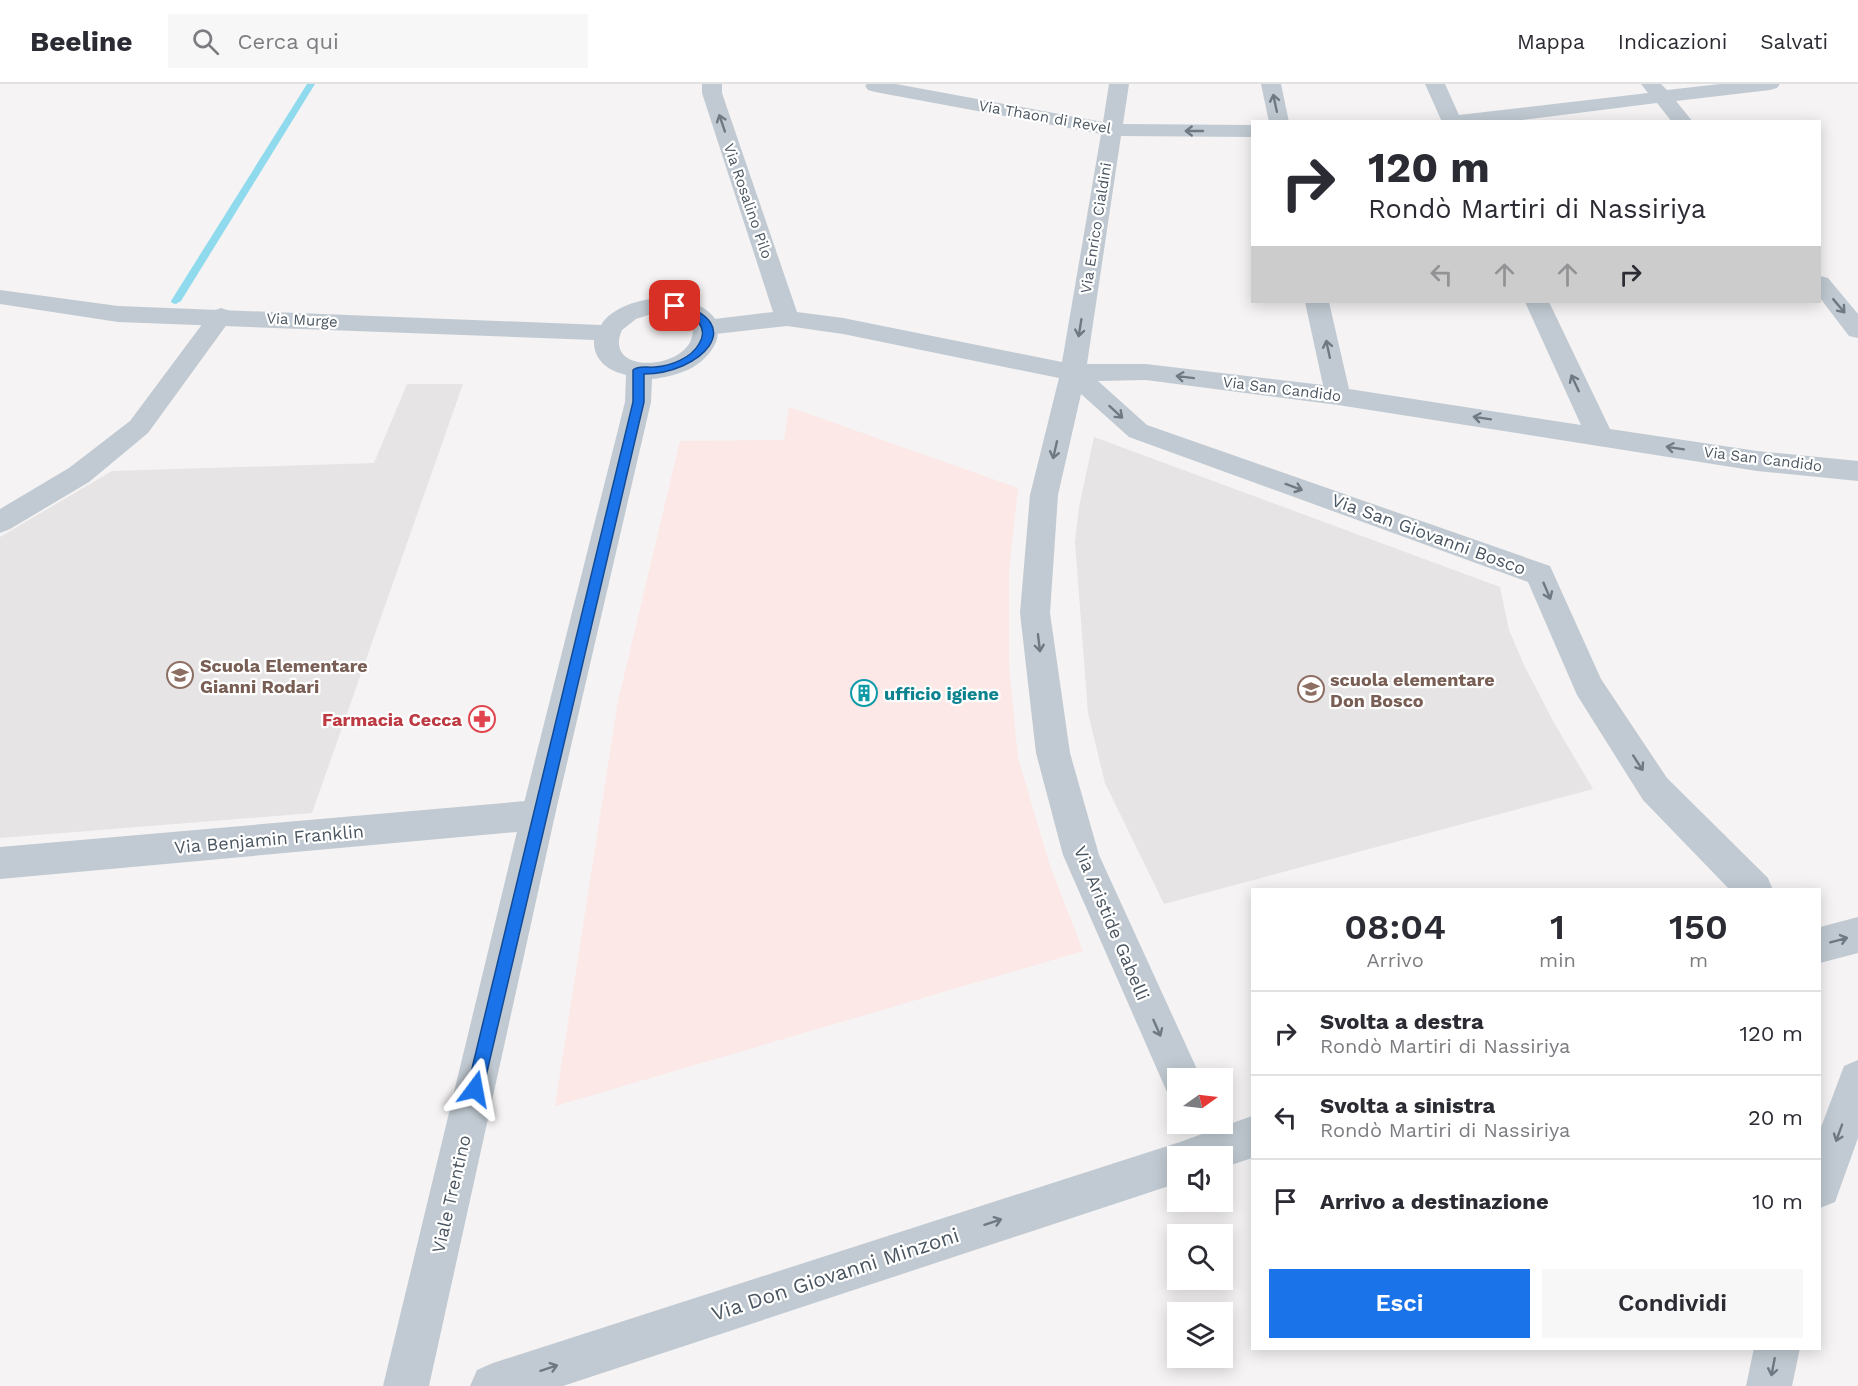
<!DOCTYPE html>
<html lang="it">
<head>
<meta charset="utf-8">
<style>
	body { margin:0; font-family:"Work Sans",sans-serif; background:#f7f7f7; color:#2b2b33; height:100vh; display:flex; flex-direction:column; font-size:22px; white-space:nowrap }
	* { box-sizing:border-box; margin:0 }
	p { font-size:20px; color:#7c7c81 }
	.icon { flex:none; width:33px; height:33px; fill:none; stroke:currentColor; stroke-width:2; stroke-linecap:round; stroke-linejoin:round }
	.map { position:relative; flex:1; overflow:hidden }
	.panel { position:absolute; left:1251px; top:804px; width:570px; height:462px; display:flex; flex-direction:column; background:#fff; border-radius:0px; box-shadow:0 3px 15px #0003 }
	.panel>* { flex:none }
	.hud { position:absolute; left:1251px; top:36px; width:570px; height:183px; border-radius:0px; box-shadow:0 3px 15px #0003; background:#fff; color:#2b2b33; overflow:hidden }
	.needle { width:39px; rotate:76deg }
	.buttons { position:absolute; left:1167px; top:984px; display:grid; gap:12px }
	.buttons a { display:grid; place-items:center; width:66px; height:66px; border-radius:0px; background:#fff; box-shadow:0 3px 15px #0003; font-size:30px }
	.pin { position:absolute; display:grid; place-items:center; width:51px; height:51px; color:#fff; margin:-26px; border-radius:12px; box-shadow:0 3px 9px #0006 }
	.me { position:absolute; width:66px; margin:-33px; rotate:13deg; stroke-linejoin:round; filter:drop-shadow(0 0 4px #0008) }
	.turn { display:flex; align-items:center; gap:21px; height:126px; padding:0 18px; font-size:27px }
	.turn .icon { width:78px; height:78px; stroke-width:2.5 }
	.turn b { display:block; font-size:42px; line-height:51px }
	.lanes { display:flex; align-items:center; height:57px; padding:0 18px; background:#0003; justify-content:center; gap:30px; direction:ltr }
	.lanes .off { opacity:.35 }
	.eta { display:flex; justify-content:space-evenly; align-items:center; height:102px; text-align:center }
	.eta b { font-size:36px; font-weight:600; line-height:42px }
	.cta { display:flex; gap:12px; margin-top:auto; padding:12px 18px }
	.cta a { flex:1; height:69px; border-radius:0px; background:#1a73e8; color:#fff; font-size:24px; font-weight:600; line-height:69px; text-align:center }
	.cta a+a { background:#f7f7f7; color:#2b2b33 }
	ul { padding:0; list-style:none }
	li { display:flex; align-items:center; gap:18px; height:84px; padding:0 18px; border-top:2px solid #e1e1e2 }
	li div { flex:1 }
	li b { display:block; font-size:22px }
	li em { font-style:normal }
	header { display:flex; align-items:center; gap:36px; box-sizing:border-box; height:84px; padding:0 30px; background:#fff; border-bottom:2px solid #e1e1e2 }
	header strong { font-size:28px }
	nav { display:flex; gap:33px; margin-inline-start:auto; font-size:21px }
	.search { width:420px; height:54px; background:#f7f7f7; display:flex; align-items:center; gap:15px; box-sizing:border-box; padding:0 21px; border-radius:0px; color:#7c7c81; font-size:22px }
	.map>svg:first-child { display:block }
	.education { fill:#e6e4e5 }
	.medical { fill:#fce8e6 }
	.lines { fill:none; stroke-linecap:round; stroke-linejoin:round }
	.stream { fill:#90daee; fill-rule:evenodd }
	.minor { fill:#c1cad2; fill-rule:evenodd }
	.tertiary { fill:#c1cad2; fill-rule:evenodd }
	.oneway { stroke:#6e7983 }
	.route { fill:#1a73e8; stroke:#114b97; stroke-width:1.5 }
	.labels { text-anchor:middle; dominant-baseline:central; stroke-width:4.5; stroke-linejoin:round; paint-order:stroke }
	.far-street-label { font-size:15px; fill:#4a5661; stroke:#fff }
	.street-label { font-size:18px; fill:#4a5661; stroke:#fff }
	.education-label { font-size:18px; font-weight:bold; fill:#785e54; stroke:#fff; text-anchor:start }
	.culture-label { font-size:18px; font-weight:bold; fill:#0d838f; stroke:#fff; text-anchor:start }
	.health-label { font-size:18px; font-weight:bold; fill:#be3a42; stroke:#fff; text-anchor:end }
	.near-street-label { font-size:21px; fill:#4a5661; stroke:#fff }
</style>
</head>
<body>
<header>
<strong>Beeline</strong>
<div class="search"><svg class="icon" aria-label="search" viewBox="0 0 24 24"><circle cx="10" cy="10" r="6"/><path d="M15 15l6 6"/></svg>Cerca qui</div>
<nav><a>Mappa</a><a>Indicazioni</a><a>Salvati</a></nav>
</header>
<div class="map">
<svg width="1858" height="1302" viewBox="0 0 1858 1302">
	<rect width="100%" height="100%" fill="#f5f3f3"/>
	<g class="education">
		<path d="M 407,300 L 463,300 L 312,729 L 0,754 L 0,453 L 112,387 L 374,379 Z"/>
		<path d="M 1094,353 L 1500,503 L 1509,546 L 1524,581 L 1553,637 L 1593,705 L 1164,820 L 1105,699 L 1088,629 L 1075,458 L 1079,423 Z"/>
	</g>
	<path class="medical" d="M 789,323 L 1018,404 L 1009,487 L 1009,582 L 1018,674 L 1050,782 L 1083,867 L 555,1022 L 618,617 L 680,357 L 784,356 Z"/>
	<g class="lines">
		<path class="stream" d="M 307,0 L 315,0 L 181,217 L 176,220 L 172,219 L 171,217 Z"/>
		<g class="minor">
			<path d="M 702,0 L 722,0 L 722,9 L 797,228 L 843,234 L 1062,278 L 1101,50 L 875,8 L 868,6 L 865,2 L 867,0 L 896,0 L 1103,38 L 1109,0 L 1129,0 L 1123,40 L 1252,41 L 1252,53 L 1121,52 L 1087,280 L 1146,280 L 1323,301 L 1305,218 L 1329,218 L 1349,305 L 1581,341 L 1525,218 L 1549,218 L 1610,345 L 1757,367 L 1858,377 L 1858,397 L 1757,387 L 1338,321 L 1146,296 L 1098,297 L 1147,341 L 1550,482 L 1601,595 L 1667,694 L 1768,794 L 1773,806 L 1730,806 L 1643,716 L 1577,611 L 1528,498 L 1129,353 L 1081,310 L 1058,411 L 1050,529 L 1070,669 L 1099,771 L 1201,994 L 1178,994 L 1178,1013 L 1167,1008 L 1063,771 L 1036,669 L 1020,529 L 1030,411 L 1059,294 L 843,250 L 787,242 L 707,251 L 698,249 L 695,243 L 698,237 L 773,228 L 702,9 Z"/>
			<path d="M 1261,0 L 1281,0 L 1289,38 L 1269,38 Z"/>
			<path d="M 1425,0 L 1445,0 L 1459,31 L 1648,9 L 1641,0 L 1661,0 L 1667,6 L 1720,0 L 1780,0 L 1777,4 L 1770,6 L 1676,17 L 1693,38 L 1672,38 L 1657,19 L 1507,38 L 1442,38 Z"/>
			<path d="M 1820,192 L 1828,194 L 1858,230 L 1858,254 L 1849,252 L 1820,214 Z"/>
			<path d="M 221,224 L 230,227 L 233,232 L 148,349 L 89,398 L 10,445 L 0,449 L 0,425 L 69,384 L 130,337 L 212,227 Z"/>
			<path d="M 538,716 L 550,720 L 555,731 L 550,742 L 538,746 L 0,795 L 0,763 Z"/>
			<path d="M 1858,833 L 1858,869 L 1820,879 L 1820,843 Z"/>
			<path d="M 1858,976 L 1858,1054 L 1835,1118 L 1820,1124 L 1820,1046 L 1844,982 Z"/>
			<path d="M 1252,1032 L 1252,1074 L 1222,1084 L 1222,1072 L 1178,1072 L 1178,1099 L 563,1302 L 470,1302 L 477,1286 L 493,1279 L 1180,1058 Z"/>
			<path d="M 1754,1264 L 1800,1264 L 1792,1302 L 1746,1302 Z"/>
		</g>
		<path class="tertiary" d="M 0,206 L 118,222 L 601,241 C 620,211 688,204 713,232 C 719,239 719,249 716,258 C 704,284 678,292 652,295 L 651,318 L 555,731 L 429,1302 L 383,1302 L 521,731 L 625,318 L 626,291 C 608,287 593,276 594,256 L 118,238 L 0,220 ZM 658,228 L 681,232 L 692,240 C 703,286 600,295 622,246 L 636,235 Z"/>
	</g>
	<defs><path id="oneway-shaft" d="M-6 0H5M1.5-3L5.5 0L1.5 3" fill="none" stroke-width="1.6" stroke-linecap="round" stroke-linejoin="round" transform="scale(1.5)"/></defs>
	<g class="oneway">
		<use href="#oneway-shaft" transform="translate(1275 19) rotate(-102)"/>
		<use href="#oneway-shaft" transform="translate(722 39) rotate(-109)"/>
		<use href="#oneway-shaft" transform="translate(1194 47) rotate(-180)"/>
		<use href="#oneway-shaft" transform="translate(1839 222) rotate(50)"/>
		<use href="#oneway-shaft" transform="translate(1080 244) rotate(99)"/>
		<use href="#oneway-shaft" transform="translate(1328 265) rotate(-102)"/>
		<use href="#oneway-shaft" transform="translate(1185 293) rotate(-173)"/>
		<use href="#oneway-shaft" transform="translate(1575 299) rotate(-115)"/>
		<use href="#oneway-shaft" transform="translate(1116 328) rotate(42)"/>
		<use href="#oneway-shaft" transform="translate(1482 334) rotate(-171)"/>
		<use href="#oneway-shaft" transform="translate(1675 364) rotate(-171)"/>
		<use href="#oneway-shaft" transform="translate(1055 366) rotate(103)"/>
		<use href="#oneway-shaft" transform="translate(1294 403) rotate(20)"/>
		<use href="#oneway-shaft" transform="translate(1547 507) rotate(67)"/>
		<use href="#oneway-shaft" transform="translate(1039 559) rotate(83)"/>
		<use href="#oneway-shaft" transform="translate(1638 679) rotate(57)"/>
		<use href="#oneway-shaft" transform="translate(1839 856) rotate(-15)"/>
		<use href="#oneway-shaft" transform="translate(1157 944) rotate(66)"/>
		<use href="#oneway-shaft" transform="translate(1839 1049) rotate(110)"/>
		<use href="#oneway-shaft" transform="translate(993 1138) rotate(-18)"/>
		<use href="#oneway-shaft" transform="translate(1773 1283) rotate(101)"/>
		<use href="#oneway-shaft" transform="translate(549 1284) rotate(-18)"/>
	</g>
	<path class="route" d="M 675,219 C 752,239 699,290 644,290 L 644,318 L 483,1005 L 481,1011 L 475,1014 L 469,1011 L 467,1005 L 633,318 L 633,286 C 639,281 647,284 655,283 C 671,282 691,274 699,260 C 703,254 704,246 699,239 C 693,229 682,227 671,224 L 670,222 Z"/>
	<defs>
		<symbol id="school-ring" viewBox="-11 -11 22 22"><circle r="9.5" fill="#fff" stroke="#8d6e63" stroke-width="1.5"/><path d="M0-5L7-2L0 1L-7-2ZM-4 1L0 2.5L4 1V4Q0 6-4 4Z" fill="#8d6e63"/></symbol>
		<symbol id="building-ring" viewBox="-11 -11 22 22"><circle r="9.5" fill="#fff" stroke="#0f9aa8" stroke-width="1.5"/><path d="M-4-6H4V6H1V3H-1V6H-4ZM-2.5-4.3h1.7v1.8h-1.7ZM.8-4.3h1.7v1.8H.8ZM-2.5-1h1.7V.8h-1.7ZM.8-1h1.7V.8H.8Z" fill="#0f9aa8"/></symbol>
		<symbol id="pharmacy-ring" viewBox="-11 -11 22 22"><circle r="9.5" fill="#fff" stroke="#e0444e" stroke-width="1.5"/><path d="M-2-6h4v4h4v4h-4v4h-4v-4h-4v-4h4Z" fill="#e0444e"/></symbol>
	</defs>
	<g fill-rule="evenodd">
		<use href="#school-ring" x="165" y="576" width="30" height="30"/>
		<use href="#school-ring" x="1296" y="590" width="30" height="30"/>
		<use href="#building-ring" x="849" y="594" width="30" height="30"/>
		<use href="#pharmacy-ring" x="467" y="620" width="30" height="30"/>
	</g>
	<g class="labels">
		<g class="far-street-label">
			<text transform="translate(1045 33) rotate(10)">Via Thaon di Revel</text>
			<text transform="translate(748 117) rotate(71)">Via Rosalino Pilo</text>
			<text transform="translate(1096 144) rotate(-81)">Via Enrico Cialdini</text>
			<text transform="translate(302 236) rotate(3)">Via Murge</text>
			<text transform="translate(1282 305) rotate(7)">Via San Candido</text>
			<text transform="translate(1763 375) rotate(7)">Via San Candido</text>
		</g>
		<g class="street-label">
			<text transform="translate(1429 450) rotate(20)">Via San Giovanni Bosco</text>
			<text transform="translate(269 755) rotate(-5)">Via Benjamin Franklin</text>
			<text transform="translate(1112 839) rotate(67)">Via Aristide Gabelli</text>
			<text transform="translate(451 1110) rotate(-77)">Viale Trentino</text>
		</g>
		<g class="education-label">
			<text x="200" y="581">Scuola Elementare<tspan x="200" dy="21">Gianni Rodari</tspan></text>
			<text x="1330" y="595">scuola elementare<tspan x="1330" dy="21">Don Bosco</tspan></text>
		</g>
		<g class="culture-label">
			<text x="884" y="609">ufficio igiene</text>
		</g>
		<g class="health-label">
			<text x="462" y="635">Farmacia Cecca</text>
		</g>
		<g class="near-street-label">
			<text transform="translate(835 1190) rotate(-18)">Via Don Giovanni Minzoni</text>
		</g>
	</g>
</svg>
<div class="buttons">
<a><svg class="needle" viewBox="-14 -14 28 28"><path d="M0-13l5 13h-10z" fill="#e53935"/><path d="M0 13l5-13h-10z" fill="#7c7c81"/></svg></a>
<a><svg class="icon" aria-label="sound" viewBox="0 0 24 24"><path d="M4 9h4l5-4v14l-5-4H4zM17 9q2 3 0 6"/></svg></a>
<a><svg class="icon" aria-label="search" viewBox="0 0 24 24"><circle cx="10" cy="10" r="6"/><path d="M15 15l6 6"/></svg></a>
<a><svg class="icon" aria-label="layers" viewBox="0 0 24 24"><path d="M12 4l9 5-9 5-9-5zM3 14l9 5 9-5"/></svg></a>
</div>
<div class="pin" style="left:675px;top:222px;background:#d93025"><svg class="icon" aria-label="arrive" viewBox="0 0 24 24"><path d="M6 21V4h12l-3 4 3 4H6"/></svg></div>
<svg class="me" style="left:475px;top:1005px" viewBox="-20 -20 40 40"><path d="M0-17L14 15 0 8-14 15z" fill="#1a73e8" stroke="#fff" stroke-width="4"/></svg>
<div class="hud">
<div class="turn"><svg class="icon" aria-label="right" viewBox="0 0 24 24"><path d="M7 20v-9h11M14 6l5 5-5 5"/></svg><div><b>120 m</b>Rondò Martiri di Nassiriya</div></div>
<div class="lanes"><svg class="icon off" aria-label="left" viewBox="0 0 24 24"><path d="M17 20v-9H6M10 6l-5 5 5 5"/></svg><svg class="icon off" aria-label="ahead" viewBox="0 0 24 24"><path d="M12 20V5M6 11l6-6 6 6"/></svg><svg class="icon off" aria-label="ahead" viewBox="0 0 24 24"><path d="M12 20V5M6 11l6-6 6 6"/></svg><svg class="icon" aria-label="right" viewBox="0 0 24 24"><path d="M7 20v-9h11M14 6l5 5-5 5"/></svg></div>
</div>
<section class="panel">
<div class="eta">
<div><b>08:04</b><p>Arrivo</p></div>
<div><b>1</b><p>min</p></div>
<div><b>150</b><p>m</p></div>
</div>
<ul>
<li><svg class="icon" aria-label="right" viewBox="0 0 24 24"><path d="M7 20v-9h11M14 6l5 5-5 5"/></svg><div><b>Svolta a destra</b><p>Rondò Martiri di Nassiriya</p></div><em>120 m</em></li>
<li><svg class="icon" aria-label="left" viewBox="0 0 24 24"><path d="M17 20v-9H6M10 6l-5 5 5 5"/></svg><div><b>Svolta a sinistra</b><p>Rondò Martiri di Nassiriya</p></div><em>20 m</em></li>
<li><svg class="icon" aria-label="arrive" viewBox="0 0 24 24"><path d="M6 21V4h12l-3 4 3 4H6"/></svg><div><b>Arrivo a destinazione</b></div><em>10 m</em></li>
</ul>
<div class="cta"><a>Esci</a><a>Condividi</a></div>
</section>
</div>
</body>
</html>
